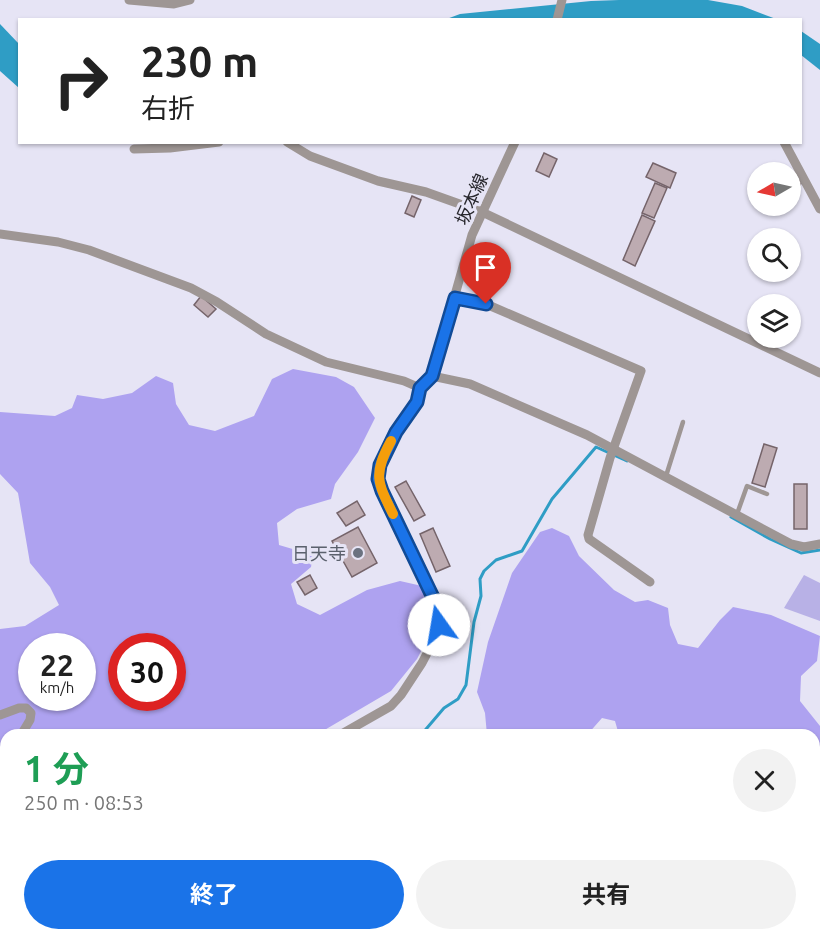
<!DOCTYPE html>
<html lang="ja">
<head>
<meta charset="utf-8">
<style>
	body { margin:0; font-family:Ubuntu,"Noto Sans JP",sans-serif; background:#f2f2f2; color:#222; height:100vh; display:flex; flex-direction:column; font-size:22px; white-space:nowrap }
	* { box-sizing:border-box; margin:0 }
	p { font-size:20px; color:#767676 }
	.icon { flex:none; width:33px; height:33px; fill:none; stroke:currentColor; stroke-width:2; stroke-linecap:round; stroke-linejoin:round }
	.map { position:relative; flex:1; overflow:hidden }
	.sheet { position:absolute; left:0px; top:729px; width:820px; height:212px; display:flex; flex-direction:column; background:#fff; border-radius:18px 18px 0 0; box-shadow:0 2px 4px #0004 }
	.sheet>* { flex:none }
	.banner { position:absolute; left:18px; top:18px; width:784px; height:126px; border-radius:0px; box-shadow:0 2px 4px #0004; background:#fff; color:#222; overflow:hidden }
	.needle { width:39px; rotate:261deg }
	.buttons { position:absolute; left:747px; top:162px; display:grid; gap:12px }
	.buttons a { display:grid; place-items:center; width:54px; height:54px; border-radius:50%; background:#fff; box-shadow:0 2px 4px #0004; font-size:30px }
	.speed { position:absolute; left:18px; top:633px; display:flex; gap:12px; font-size:30px; font-weight:700; text-align:center }
	.speed>* { display:grid; place-content:center; width:78px; height:78px; border-radius:50%; background:#fff; box-shadow:0 2px 4px #0004; line-height:1 }
	.speed small { font-size:15px; font-weight:400 }
	.speed .limit { border:9px solid #d22; background:#fff; color:#111 }
	.pin { position:absolute; display:grid; place-items:center; width:51px; height:51px; color:#fff; margin:-62px -26px; border-radius:50% 50% 50% 0; rotate:-45deg; box-shadow:0 0 6px #0007 }
	.pin .icon { rotate:45deg }
	.me { position:absolute; width:66px; margin:-33px; rotate:347deg; stroke-linejoin:round; filter:drop-shadow(0 0 4px #0008) }
	.turn { display:flex; align-items:center; gap:21px; height:126px; padding:0 24px; font-size:27px }
	.turn .icon { width:78px; height:78px; stroke-width:2.5 }
	.turn b { display:block; font-size:42px; line-height:51px }
	.round { display:grid; place-items:center; flex:none; width:63px; height:63px; border-radius:32px; background:#f2f2f2 }
	.summary { display:flex; align-items:center; justify-content:space-between; height:102px; padding:0 24px }
	h1 { font-size:36px; font-weight:700; line-height:45px; color:#1e9e55 }
	.button { display:flex; gap:12px; margin-top:auto; padding:12px 24px }
	.button a { flex:1; height:69px; border-radius:36px; background:#1a73e8; color:#fff; font-size:24px; font-weight:700; line-height:69px; text-align:center }
	.button a+a { background:#f2f2f2; color:#222 }
	.map>svg:first-child { display:block }
	.green { fill:#b8b1e6 }
	.forest { fill:#aea2f0; fill-rule:evenodd }
	.water { fill:#2f9dc5 }
	.lines { fill:none; stroke-linecap:round; stroke-linejoin:round }
	.stream { stroke:#2f9dc5; stroke-width:3 }
	.building { fill:#bdabb1; stroke:#75646a; stroke-width:1.5 }
	.service { stroke:#9e9694; stroke-width:4.5 }
	.minor { stroke:#9e9694; stroke-width:9 }
	.route-casing { stroke:#114b97; stroke-width:15 }
	.route { stroke:#1a73e8; stroke-width:10 }
	.slow { stroke:#f59e0b; stroke-width:10 }
	.worship-dot { fill:#6b7280; stroke:#e6e4f5; stroke-width:2 }
	.labels { text-anchor:middle; dominant-baseline:central; stroke-width:6; stroke-linejoin:round; paint-order:stroke }
	.street-label { font-size:18px; fill:#28272d; stroke:#e6e4f5 }
	.worship-label { font-size:18px; fill:#5b616d; stroke:#e6e4f5; text-anchor:end }
</style>
</head>
<body>
<div class="map">
<svg width="820" height="940" viewBox="0 0 820 940">
	<rect width="100%" height="100%" fill="#e6e4f5"/>
	<path class="green" d="M 804,575 L 820,583 L 820,621 L 784,608 Z"/>
	<g class="forest">
		<path d="M 293,369 L 336,377 L 354,387 L 375,418 L 358,452 L 335,484 L 331,499 L 297,509 L 277,523 L 279,545 L 313,555 L 311,567 L 291,584 L 297,604 L 320,615 L 367,590 L 400,581 L 422,586 L 433,614 L 430,634 L 417,659 L 391,691 L 316,735 L 194,735 L 160,730 L 150,735 L 6,735 L 6,746 L 0,747 L 0,629 L 25,626 L 59,605 L 50,587 L 30,563 L 18,493 L 0,474 L 0,412 L 55,416 L 72,408 L 77,395 L 103,399 L 132,393 L 156,376 L 173,383 L 176,404 L 189,425 L 215,431 L 254,416 L 272,379 ZM 32,646 L 82,646 L 82,698 L 32,698 ZM 122,646 L 172,646 L 172,698 L 122,698 Z"/>
		<path d="M 552,528 L 569,536 L 579,556 L 614,590 L 635,602 L 648,600 L 668,608 L 670,625 L 678,644 L 698,648 L 720,620 L 733,607 L 771,615 L 820,636 L 817,661 L 801,676 L 800,701 L 820,726 L 820,940 L 643,940 L 648,934 L 814,934 L 814,735 L 619,735 L 615,721 L 602,718 L 587,735 L 487,735 L 485,713 L 477,692 L 488,642 L 512,573 L 540,532 Z"/>
		<path d="M 260,935 L 260,934 L 471,935 L 457,936 L 450,940 L 258,940 Z"/>
	</g>
	<g class="water">
		<path d="M 619,0 L 708,0 L 742,6 L 776,19 L 444,20 L 460,14 L 591,1 Z"/>
		<path d="M 0,24 L 19,44 L 19,88 L 0,71 Z"/>
		<path d="M 801,31 L 820,44 L 820,70 L 801,55 Z"/>
	</g>
	<g class="lines">
		<g class="stream">
			<path d="M 731,517 L 770,539 L 801,553 L 820,550"/>
			<path d="M 421,735 L 444,708 L 458,699 L 466,685 L 474,622 L 481,596 L 480,579 L 484,571 L 496,560 L 522,551 L 552,499 L 596,447 L 627,461"/>
			<path d="M 251,940 L 253,934"/>
		</g>
	</g>
	<g class="building">
		<path d="M 544,153 L 557,159 L 549,177 L 536,171 Z"/>
		<path d="M 653,163 L 676,173 L 670,188 L 646,177 Z"/>
		<path d="M 790,174 L 802,182 L 794,194 L 790,192 Z"/>
		<path d="M 655,183 L 667,188 L 654,218 L 642,213 Z"/>
		<path d="M 412,196 L 421,200 L 414,217 L 405,213 Z"/>
		<path d="M 642,215 L 655,221 L 635,266 L 623,260 Z"/>
		<path d="M 201,296 L 216,309 L 208,317 L 194,305 Z"/>
		<path d="M 764,444 L 777,448 L 765,487 L 752,483 Z"/>
		<path d="M 406,481 L 425,515 L 414,521 L 395,487 Z"/>
		<rect x="794" y="484" width="13" height="45"/>
		<path d="M 357,501 L 365,515 L 346,526 L 337,513 Z"/>
		<path d="M 358,527 L 377,563 L 352,577 L 332,541 Z"/>
		<path d="M 433,528 L 450,566 L 436,572 L 420,534 Z"/>
		<path d="M 310,575 L 317,588 L 305,595 L 297,582 Z"/>
	</g>
	<g class="lines">
		<g class="service">
			<path d="M 666,476 L 683,422"/>
			<path d="M 737,514 L 747,486 L 767,494"/>
		</g>
		<g class="minor">
			<path d="M 129,0 L 174,4 L 190,0"/>
			<path d="M 557,20 L 562,0"/>
			<path d="M 287,142 L 310,156 L 378,181 L 426,192 L 482,212 L 820,373"/>
			<path d="M 784,142 L 820,209"/>
			<path d="M 134,149 L 170,148 L 219,142"/>
			<path d="M 0,234 L 58,242 L 89,250 L 191,288 L 217,302 L 266,334 L 326,362 L 404,381 L 420,388"/>
			<path d="M 455,298 L 486,304 L 641,371 L 610,458 L 588,535 L 589,539 L 650,582"/>
			<path d="M 432,376 L 470,384 L 587,435 L 791,544 L 804,547 L 820,544"/>
			<path d="M 0,715 L 19,708 L 26,708 L 31,713 L 30,720 L 21,735"/>
			<path d="M 340,735 L 391,706 L 401,695 L 422,663 L 435,638 L 439,625 L 439,610 L 382,491 C 372,456 401,431 416,403 C 418,399 418,394 420,390 C 422,385 428,380 432,376 L 472,235 L 515,142"/>
			<path d="M 0,824 L 6,825"/>
			<path d="M 146,940 L 147,934"/>
		</g>
	</g>
	<g class="lines">
		<defs>
			<path id="route" d="M 439,625 L 439,610 L 382,491 L 378,479 L 380,465 L 396,432 L 417,402 L 420,388 L 432,376 L 455,298 L 486,304"/>
		</defs>
		<use href="#route" class="route-casing"/>
		<use href="#route" class="route"/>
		<path class="slow" d="M 391,441 C 373,474 377,482 393,514"/>
	</g>
	<circle class="worship-dot" cx="358" cy="553" r="6"/>
	<g class="labels">
		<g class="street-label">
			<text transform="translate(471 199) rotate(-66)">坂本線</text>
		</g>
		<g class="worship-label">
			<text x="346" y="553">日天寺</text>
		</g>
	</g>
</svg>
<div class="buttons">
<a><svg class="needle" viewBox="-14 -14 28 28"><path d="M0-13l5 13h-10z" fill="#e53935"/><path d="M0 13l5-13h-10z" fill="#767676"/></svg></a>
<a><svg class="icon" aria-label="search" viewBox="0 0 24 24"><circle cx="10" cy="10" r="6"/><path d="M15 15l6 6"/></svg></a>
<a><svg class="icon" aria-label="layers" viewBox="0 0 24 24"><path d="M12 4l9 5-9 5-9-5zM3 14l9 5 9-5"/></svg></a>
</div>
<div class="speed"><div>22<small>km/h</small></div><div class="limit">30</div></div>
<div class="pin" style="left:486px;top:304px;background:#d93025"><svg class="icon" aria-label="arrive" viewBox="0 0 24 24"><path d="M6 21V4h12l-3 4 3 4H6"/></svg></div>
<svg class="me" style="left:439px;top:625px" viewBox="-20 -20 40 40"><circle r="19" fill="#fff"/><path d="M0-13L10 11 0 6-10 11z" fill="#1a73e8"/></svg>
<div class="banner">
<div class="turn"><svg class="icon" aria-label="right" viewBox="0 0 24 24"><path d="M7 20v-9h11M14 6l5 5-5 5"/></svg><div><b>230 m</b>右折</div></div>
</div>
<section class="sheet">
<div class="summary"><div><h1>1 分</h1><p>250 m · 08:53</p></div><a class="round"><svg class="icon" aria-label="close" viewBox="0 0 24 24"><path d="M6 6l12 12M18 6L6 18"/></svg></a></div>
<div class="button"><a>終了</a><a>共有</a></div>
</section>
</div>
</body>
</html>
